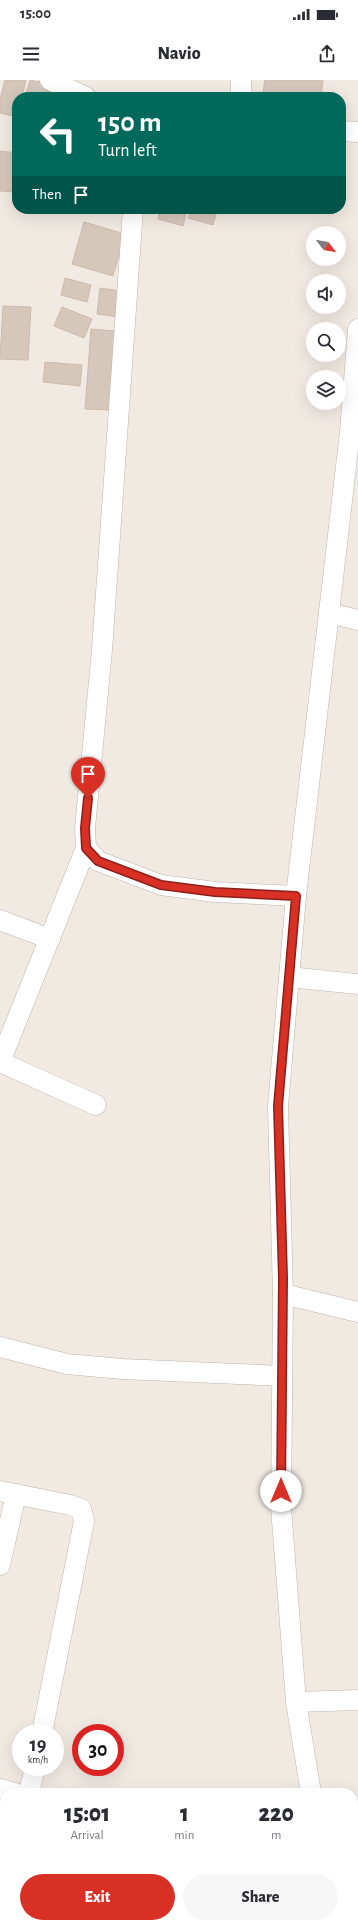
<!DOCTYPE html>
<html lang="en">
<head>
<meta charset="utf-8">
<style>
	body { margin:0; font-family:"Alegreya Sans",sans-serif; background:#f7f7f7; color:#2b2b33; height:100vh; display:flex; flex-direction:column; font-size:15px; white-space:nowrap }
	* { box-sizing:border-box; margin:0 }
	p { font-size:13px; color:#7c7c81 }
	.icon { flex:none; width:22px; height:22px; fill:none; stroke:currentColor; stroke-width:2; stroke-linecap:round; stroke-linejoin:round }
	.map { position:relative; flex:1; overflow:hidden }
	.sheet { position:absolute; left:0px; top:1708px; width:358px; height:140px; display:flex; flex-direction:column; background:#fff; border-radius:16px 16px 0 0; box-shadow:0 4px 16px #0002 }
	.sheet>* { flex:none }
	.guide { position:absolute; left:12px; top:12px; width:334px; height:122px; border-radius:16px; box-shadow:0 4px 16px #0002; background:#00695c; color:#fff; overflow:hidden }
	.needle { width:26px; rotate:121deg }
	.buttons { position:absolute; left:306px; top:146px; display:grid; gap:8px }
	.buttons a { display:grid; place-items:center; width:40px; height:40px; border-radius:50%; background:#fff; box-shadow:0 4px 16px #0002; font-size:20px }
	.speed { position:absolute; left:12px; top:1644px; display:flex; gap:8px; font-size:20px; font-weight:700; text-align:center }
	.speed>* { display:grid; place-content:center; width:52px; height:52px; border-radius:50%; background:#fff; box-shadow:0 4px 16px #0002; line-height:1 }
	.speed small { font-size:10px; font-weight:400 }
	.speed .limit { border:6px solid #d22; background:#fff; color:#111 }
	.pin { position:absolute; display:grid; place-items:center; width:34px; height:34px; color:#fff; margin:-41px -17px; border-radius:50% 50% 50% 0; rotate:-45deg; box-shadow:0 0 4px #0007 }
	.pin .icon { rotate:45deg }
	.me { position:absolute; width:44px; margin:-22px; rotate:0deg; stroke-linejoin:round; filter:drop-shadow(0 0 3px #0008) }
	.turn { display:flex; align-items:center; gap:14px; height:84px; padding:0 20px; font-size:18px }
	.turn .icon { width:52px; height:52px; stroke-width:2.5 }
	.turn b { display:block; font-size:28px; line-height:34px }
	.then { display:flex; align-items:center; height:38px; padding:0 20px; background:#0003; gap:8px; font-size:15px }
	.eta { display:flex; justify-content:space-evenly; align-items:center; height:68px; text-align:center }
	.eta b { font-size:24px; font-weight:800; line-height:28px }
	.cta { display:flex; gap:8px; margin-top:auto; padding:8px 20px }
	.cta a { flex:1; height:46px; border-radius:24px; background:#d93025; color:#fff; font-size:16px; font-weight:800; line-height:46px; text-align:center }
	.cta a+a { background:#f7f7f7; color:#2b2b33 }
	.status { display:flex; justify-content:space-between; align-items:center; height:28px; padding:0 20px; background:#fff; direction:ltr }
	.status svg { height:11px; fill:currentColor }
	header { display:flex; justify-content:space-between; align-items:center; height:52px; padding:0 20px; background:#fff; font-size:18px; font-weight:800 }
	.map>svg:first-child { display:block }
	.building { fill:#d6c7bb; stroke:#cdbaac }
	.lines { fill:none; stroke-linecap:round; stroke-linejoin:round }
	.minor-casing { stroke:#bfb3a9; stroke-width:21 }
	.minor { stroke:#fff; stroke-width:20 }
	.route-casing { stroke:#8d1f18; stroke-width:10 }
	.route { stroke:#d93025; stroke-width:7 }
</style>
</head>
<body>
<div class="status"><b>15:00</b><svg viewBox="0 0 49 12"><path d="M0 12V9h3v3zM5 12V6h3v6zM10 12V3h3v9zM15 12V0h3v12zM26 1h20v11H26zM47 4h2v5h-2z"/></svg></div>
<header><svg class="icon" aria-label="menu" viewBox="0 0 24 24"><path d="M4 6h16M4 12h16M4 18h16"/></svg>Navio<svg class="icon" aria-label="share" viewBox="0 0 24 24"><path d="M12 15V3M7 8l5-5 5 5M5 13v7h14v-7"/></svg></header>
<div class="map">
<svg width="358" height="1848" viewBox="0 0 358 1848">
	<rect width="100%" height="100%" fill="#f1eae3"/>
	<g class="building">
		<path d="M 5,0 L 26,0 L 22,17 L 17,17 L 17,37 L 0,33 L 0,19 Z"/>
		<path d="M 30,0 L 58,6 L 55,17 L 25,17 Z"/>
		<path d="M 265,0 L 323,0 L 321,17 L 303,17 L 263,12 Z"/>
		<path d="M 0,71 L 17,73 L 17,112 L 0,111 Z"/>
		<path d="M 160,129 L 187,129 L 183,146 L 158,139 Z"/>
		<path d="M 191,129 L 217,129 L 213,145 L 188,138 Z"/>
		<path d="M 84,142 L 125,154 L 113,196 L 72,184 Z"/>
		<path d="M 65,198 L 91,205 L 87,222 L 61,215 Z"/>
		<path d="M 100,208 L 122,211 L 119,237 L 97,234 Z"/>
		<path d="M 3,226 L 31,227 L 28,280 L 0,279 Z"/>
		<path d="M 62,227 L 92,239 L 84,258 L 54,246 Z"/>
		<path d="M 91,249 L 116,251 L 111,330 L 85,329 Z"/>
		<path d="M 45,282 L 82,285 L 80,306 L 43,302 Z"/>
	</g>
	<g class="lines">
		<defs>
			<g id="minor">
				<path d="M 50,0 L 86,17"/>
				<path d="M 241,17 L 241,0"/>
				<path d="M 341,51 L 358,52"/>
				<path d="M 133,129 L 102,570 L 85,748 L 86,768 L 98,781 L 161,805 L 215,812 L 296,816"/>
				<path d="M 329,533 L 358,540"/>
				<path d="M 0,840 L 50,859"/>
				<path d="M 289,897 L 358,904"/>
				<path d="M 0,982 L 86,768"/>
				<path d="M 0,982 L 96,1025"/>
				<path d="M 283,1214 L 358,1232"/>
				<path d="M 0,1267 L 67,1284 L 122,1289 L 282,1296"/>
				<path d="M 0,1411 L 70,1425 L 81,1429 L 84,1441 L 42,1653"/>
				<path d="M 0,1485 L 16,1414"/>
				<path d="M 296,1622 L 358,1620"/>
				<path d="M 0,1709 L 15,1713"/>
				<path d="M 29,1713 L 35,1687"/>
				<path d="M 311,1713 L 296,1622 L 281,1427 L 283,1214 L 278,1026 L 296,816 L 350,352 L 358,249"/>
				<path d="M 145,1843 L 149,1848"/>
				<path d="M 224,1843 L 225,1848"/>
				<path d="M 328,1843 L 329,1848"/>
				<path d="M 29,1848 L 30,1843"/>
			</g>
		</defs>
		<use href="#minor" class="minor-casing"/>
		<use href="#minor" class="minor"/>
	</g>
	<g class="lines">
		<defs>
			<path id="route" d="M 88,718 L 85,748 L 86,768 L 98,781 L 161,805 L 215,812 L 296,816 L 278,1026 L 283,1198 L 281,1411"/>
		</defs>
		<use href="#route" class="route-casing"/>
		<use href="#route" class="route"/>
	</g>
</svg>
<div class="buttons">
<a><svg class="needle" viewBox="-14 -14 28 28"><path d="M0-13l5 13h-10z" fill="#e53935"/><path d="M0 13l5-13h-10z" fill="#7c7c81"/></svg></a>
<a><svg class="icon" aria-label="sound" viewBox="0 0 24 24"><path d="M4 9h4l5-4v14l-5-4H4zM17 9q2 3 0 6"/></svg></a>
<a><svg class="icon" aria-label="search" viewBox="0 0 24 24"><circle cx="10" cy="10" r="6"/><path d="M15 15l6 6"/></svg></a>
<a><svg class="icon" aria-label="layers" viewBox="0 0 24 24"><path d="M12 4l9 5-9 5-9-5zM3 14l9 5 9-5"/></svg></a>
</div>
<div class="speed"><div>19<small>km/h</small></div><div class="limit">30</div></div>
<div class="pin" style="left:88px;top:718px;background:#d93025"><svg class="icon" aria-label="arrive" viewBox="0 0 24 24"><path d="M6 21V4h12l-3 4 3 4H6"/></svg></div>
<svg class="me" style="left:281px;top:1411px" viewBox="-20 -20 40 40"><circle r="19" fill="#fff"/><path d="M0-13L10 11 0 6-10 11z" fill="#d93025"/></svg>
<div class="guide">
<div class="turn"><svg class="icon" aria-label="left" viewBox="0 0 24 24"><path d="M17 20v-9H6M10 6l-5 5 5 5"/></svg><div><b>150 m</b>Turn left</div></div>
<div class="then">Then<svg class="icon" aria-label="arrive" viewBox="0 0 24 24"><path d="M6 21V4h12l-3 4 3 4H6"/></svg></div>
</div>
<section class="sheet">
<div class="eta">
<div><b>15:01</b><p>Arrival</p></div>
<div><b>1</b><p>min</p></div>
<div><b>220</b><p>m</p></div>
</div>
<div class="cta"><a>Exit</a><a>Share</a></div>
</section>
</div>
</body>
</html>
